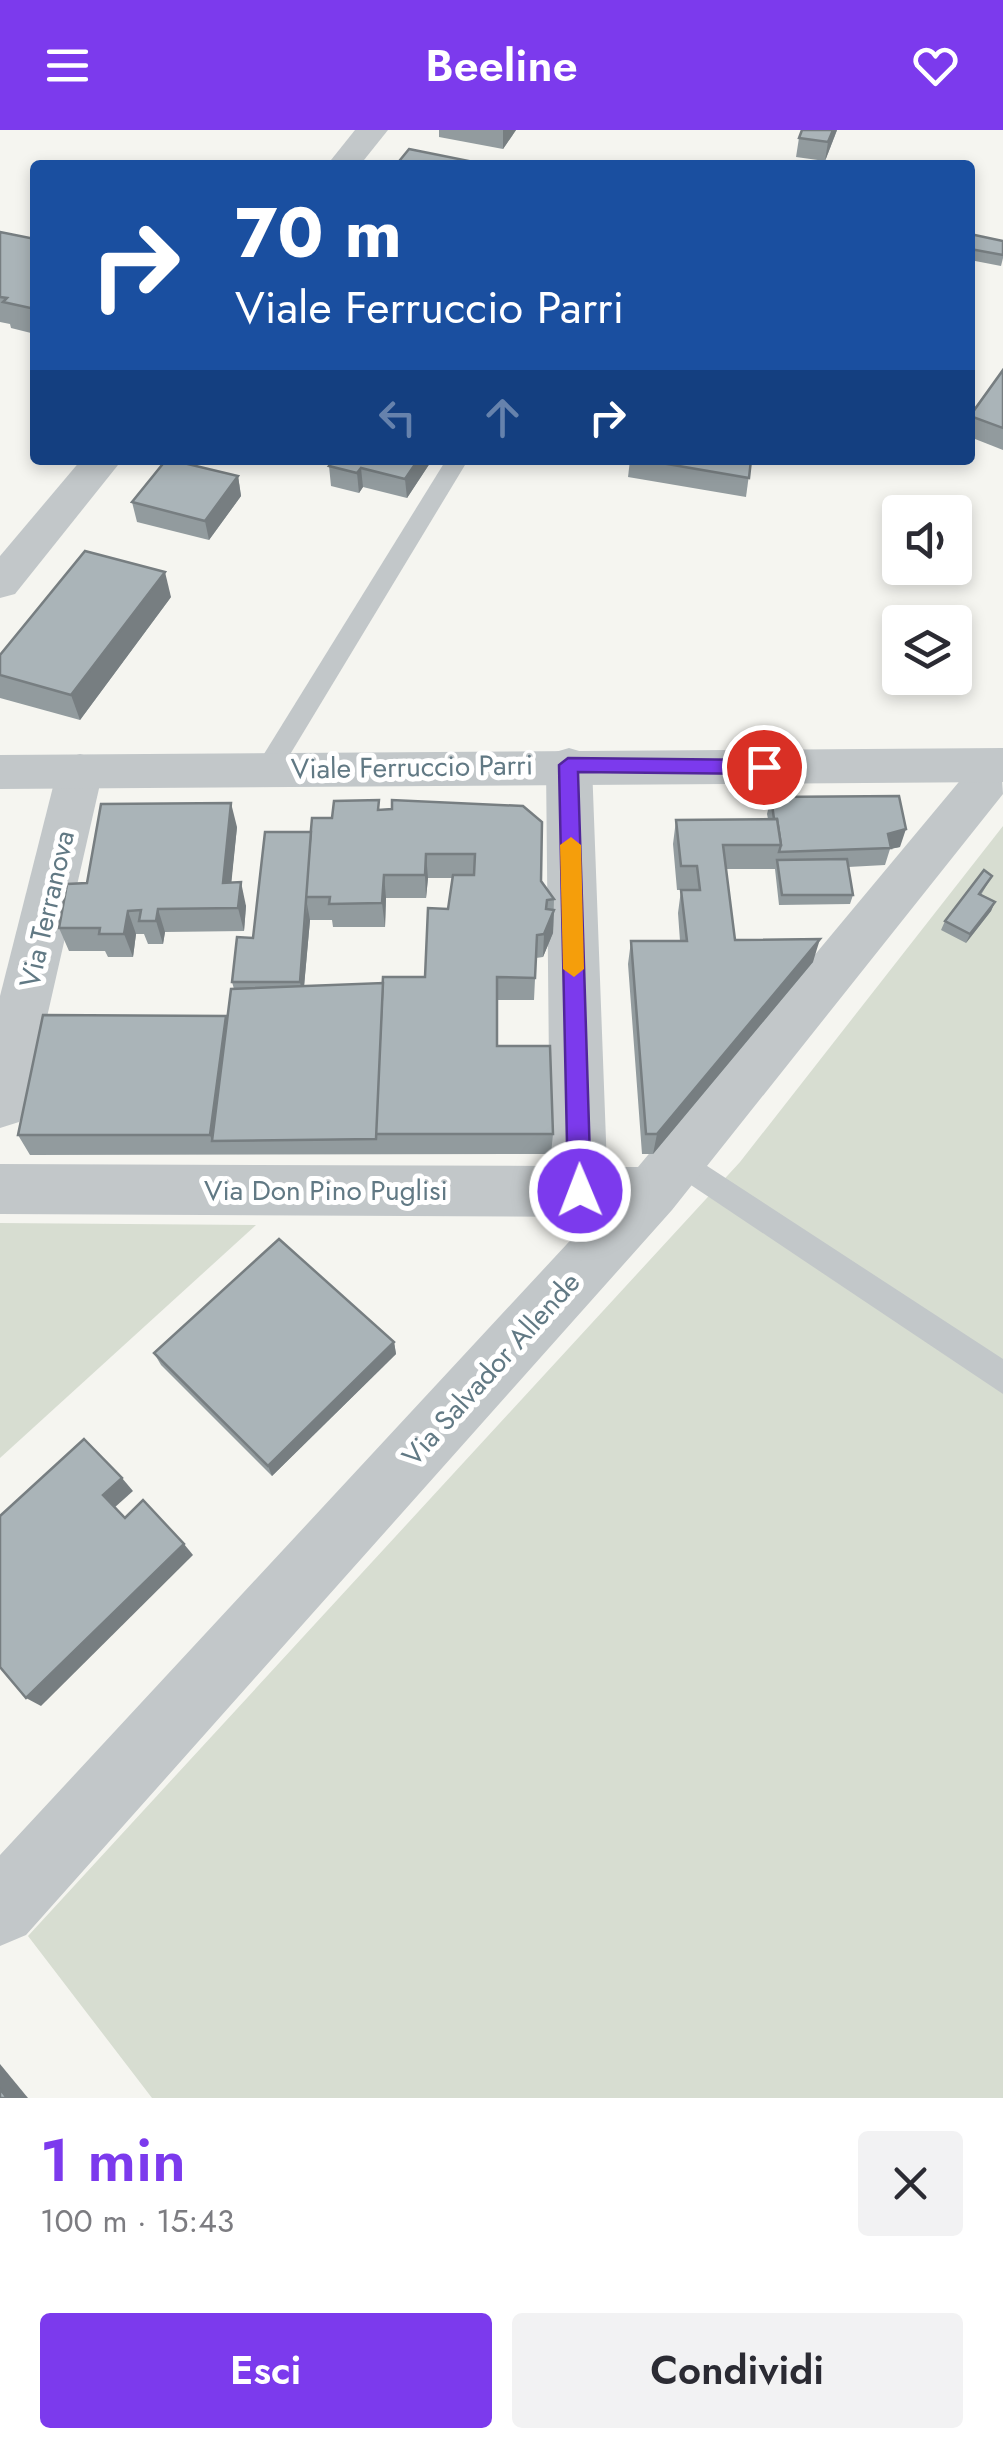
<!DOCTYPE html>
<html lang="it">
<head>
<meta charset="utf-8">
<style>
	body { margin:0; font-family:Jost,sans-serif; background:#f2f2f3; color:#2b2b33; height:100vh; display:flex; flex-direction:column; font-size:38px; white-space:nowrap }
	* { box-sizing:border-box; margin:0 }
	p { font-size:32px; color:#7c7c81 }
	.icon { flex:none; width:55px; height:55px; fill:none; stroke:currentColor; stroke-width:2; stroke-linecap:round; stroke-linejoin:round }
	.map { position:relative; height:1968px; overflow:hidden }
	.side { display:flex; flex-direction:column; background:#fff; flex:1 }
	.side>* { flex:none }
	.top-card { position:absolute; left:30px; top:30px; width:945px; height:305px; border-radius:10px; box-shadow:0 5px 15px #0003; background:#1a4fa0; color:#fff; overflow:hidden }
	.buttons { position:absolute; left:882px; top:365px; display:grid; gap:20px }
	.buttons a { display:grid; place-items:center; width:90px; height:90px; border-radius:10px; background:#fff; box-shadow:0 5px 15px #0003; font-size:50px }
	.pin { position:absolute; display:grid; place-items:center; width:85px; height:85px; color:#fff; margin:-42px; border:5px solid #fff; border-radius:50%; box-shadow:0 2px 10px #0007 }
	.me { position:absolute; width:110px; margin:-55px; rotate:359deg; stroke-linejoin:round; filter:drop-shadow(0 0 8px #0008) }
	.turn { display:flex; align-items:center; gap:35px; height:210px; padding:0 40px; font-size:45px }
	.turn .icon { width:130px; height:130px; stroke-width:2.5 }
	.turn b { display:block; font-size:70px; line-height:85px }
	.lanes { display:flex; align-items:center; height:95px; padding:0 40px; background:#0003; justify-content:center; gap:50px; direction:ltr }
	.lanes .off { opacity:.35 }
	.round { display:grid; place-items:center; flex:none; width:105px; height:105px; border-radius:10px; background:#f2f2f3 }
	.headline { display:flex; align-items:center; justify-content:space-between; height:170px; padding:0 40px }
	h1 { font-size:60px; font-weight:600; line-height:75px; color:#7c3aed }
	.primary-button { display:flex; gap:20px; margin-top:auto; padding:20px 40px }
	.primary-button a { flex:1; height:115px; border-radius:10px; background:#7c3aed; color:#fff; font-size:40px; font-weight:600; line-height:115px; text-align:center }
	.primary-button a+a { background:#f2f2f3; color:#2b2b33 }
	header { display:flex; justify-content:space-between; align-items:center; height:130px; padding:0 40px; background:#7c3aed; color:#fff; font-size:45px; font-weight:600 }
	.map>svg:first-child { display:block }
	.green { fill:#d7ddd1 }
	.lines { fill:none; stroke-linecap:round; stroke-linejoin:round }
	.service { fill:#c2c7c9; fill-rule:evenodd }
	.minor { fill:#c2c7c9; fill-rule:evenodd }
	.tertiary { fill:#c2c7c9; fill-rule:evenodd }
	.wall { fill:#929b9e; fill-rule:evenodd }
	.shaded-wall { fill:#777e81 }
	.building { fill:#aab4b8; stroke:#777e81; stroke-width:2.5 }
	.route { fill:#7c3aed; stroke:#51269a; stroke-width:2.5 }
	.slow { fill:#f59e0b }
	.labels { text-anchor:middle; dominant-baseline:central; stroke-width:10; stroke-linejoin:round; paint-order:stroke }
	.street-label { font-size:28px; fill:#617984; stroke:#fff }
</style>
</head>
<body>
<header><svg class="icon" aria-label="menu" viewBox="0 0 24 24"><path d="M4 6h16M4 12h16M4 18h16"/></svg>Beeline<svg class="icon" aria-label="heart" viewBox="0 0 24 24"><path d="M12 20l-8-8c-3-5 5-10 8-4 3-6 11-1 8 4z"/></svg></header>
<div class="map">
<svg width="1003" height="1968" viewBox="0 0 1003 1968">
	<rect width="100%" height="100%" fill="#f5f5f0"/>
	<g class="green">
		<path d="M 1003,696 L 1003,1968 L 152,1968 L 28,1806 L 740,1032 Z"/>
		<path d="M 0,1093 L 256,1095 L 0,1328 Z"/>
	</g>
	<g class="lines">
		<g class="service">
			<path d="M 446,330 L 462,330 L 465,335 L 277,646 L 259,646 L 255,639 L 259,632 Z"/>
			<path d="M 678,1017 L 1003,1229 L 1003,1264 L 667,1039 L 663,1030 L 667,1021 Z"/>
		</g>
		<g class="minor">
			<path d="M 355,0 L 388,0 L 360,35 L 327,35 Z"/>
			<path d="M 81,330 L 122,330 L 15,464 L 0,468 L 0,426 Z"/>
			<path d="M 569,618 L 586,623 L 592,635 L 607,1037 L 638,1037 L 983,623 L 1000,618 L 1003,664 L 672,1080 L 26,1805 L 0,1816 L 0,1725 L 592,1087 L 0,1084 L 0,1034 L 550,1036 L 546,635 L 552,623 Z"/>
			<path d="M 80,624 L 97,629 L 103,641 L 27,975 L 19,992 L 0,998 L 0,866 L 57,641 L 63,629 Z"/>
		</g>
		<path class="tertiary" d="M 1003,618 L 1003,652 L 0,659 L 0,625 Z"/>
	</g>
	<g class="wall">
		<path d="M 439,0 L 516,0 L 503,19 L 439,7 Z"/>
		<path d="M 837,0 L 825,31 L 796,27 L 799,8 Z"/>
		<path d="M 0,102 L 35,109 L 35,204 L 11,198 L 10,194 L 0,192 Z"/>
		<path d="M 970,104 L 1003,111 L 1003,128 L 1001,136 L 970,130 Z"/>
		<path d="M 1003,240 L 1003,320 L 970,307 L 970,284 Z"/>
		<path d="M 334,330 L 432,330 L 407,368 L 363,357 L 359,363 L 331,356 L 329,336 Z"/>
		<path d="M 630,330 L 751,330 L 746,367 L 628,347 Z"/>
		<path d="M 238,346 L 241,366 L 209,410 L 137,392 L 132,372 Z"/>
		<path d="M 171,467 L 80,590 L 0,568 L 0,525 Z"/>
		<path d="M 771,667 L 900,717 L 890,719 L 885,735 L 848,737 L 853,765 L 850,774 L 779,775 L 775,739 L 726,739 L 735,810 L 813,832 L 653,1024 L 642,1024 L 628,834 L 631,811 L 680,811 L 678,783 L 681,760 L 693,760 L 677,760 L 673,714 L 676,690 L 768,689 L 767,684 Z"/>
		<path d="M 380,680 L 541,751 L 554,769 L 553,803 L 543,827 L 536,828 L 534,870 L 497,870 L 497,916 L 553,1004 L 551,1024 L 30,1025 L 18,1005 L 226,886 L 227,891 L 234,859 L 232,852 L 253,808 L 311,702 L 332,688 ZM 428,748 L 452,748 L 448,779 L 425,847 L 383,853 L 304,856 L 310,790 L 332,790 L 333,797 L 385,797 L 386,768 L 426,768 Z"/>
		<path d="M 237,697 L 231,752 L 246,776 L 244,801 L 165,802 L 163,814 L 148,814 L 144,804 L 136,804 L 133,827 L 108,827 L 105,821 L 69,821 L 59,798 L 87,753 Z"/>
		<path d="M 992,746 L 981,765 L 995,772 L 991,781 L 966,813 L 941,800 L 945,791 Z"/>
		<path d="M 394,1212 L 396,1224 L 272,1346 L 161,1235 L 154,1223 Z"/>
	</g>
	<g class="shaded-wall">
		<path d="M 503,0 L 516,0 L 503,19 Z"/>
		<path d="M 833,0 L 837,0 L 825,31 L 828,12 Z"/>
		<path d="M 418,330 L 432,330 L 407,368 L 405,349 Z"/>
		<path d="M 361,338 L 363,357 L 359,363 L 357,343 Z"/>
		<path d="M 238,346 L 241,366 L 209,410 L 205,391 Z"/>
		<path d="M 165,442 L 171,467 L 80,590 L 71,565 Z"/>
		<path d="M 231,673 L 237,697 L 229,776 L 223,753 Z"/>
		<path d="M 906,699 L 900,717 L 890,719 L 888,704 Z"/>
		<path d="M 426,724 L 428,748 L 426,768 L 425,745 Z"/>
		<path d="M 384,745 L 386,768 L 385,797 L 382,773 Z"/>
		<path d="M 241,752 L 246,776 L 244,801 L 238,778 Z"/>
		<path d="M 995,772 L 991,781 L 966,813 L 970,804 Z"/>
		<path d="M 307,774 L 310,790 L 303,868 L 300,852 Z"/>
		<path d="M 158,779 L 165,802 L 163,814 L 156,791 Z"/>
		<path d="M 554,780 L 553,803 L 543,827 L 544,804 Z"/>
		<path d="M 128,781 L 136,804 L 133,827 L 124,804 Z"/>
		<path d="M 820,809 L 813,832 L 653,1024 L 657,1004 Z"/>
		<path d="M 226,886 L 232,908 L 212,1011 L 210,1005 Z"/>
		<path d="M 394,1212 L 396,1224 L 272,1346 L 268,1336 Z"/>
		<path d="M 122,1348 L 133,1361 L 114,1378 L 103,1365 Z"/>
		<path d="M 184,1414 L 193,1425 L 41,1576 L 26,1568 Z"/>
		<path d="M 0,1934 L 28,1968 L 7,1968 L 0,1959 Z"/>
	</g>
	<g class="building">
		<path d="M 802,0 L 833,0 L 828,12 L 799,8 Z"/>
		<path d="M 409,19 L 469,31 L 466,35 L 396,35 Z"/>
		<path d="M 0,102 L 35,109 L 35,179 L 3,172 L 7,168 L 0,167 Z"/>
		<path d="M 970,104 L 1003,111 L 1003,125 L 970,119 Z"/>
		<path d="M 1003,240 L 1003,298 L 970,286 Z"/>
		<path d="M 166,330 L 171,330 L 238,346 L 205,391 L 132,372 Z"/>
		<path d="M 334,330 L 418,330 L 405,349 L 361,338 L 357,343 L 329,336 Z"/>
		<path d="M 644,330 L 751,330 L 749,348 Z"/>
		<path d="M 85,421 L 165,442 L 71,565 L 0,545 L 0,525 Z"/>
		<path d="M 899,666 L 906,699 L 888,704 L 891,718 L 779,722 L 781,715 L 777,689 L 774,689 L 771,667 Z"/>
		<path d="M 379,670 L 378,680 L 392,679 L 392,670 L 523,676 L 542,692 L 541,751 L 554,769 L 547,770 L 546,779 L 554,780 L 544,804 L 537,805 L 535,848 L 497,847 L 497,916 L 550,916 L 553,1004 L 375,1004 L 383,847 L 425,847 L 428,778 L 448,779 L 453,745 L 474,745 L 475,724 L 426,724 L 425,745 L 384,745 L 382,773 L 329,774 L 330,767 L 305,767 L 312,688 L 332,688 L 334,671 Z"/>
		<path d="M 231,673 L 223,753 L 241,752 L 238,778 L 158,779 L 156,791 L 139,791 L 141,780 L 128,781 L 124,804 L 99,804 L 100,798 L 59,798 L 67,754 L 87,753 L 101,674 Z"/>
		<path d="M 777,689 L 781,715 L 723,715 L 735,810 L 820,809 L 657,1004 L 646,1004 L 631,811 L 687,811 L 681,760 L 700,760 L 697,736 L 681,736 L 676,690 Z"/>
		<path d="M 265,702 L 311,702 L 300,852 L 232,852 L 237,807 L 253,808 Z"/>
		<path d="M 847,729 L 853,765 L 782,765 L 777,730 Z"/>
		<path d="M 984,740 L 992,746 L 979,764 L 995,772 L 970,804 L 945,791 Z"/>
		<path d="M 383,853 L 376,1009 L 212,1011 L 231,859 Z"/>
		<path d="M 43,885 L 226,886 L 210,1005 L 18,1005 Z"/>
		<path d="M 279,1109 L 394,1212 L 268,1336 L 154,1223 Z"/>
		<path d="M 84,1309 L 122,1348 L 103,1365 L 125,1388 L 143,1370 L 184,1414 L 26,1568 L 0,1537 L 0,1386 Z"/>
		<path d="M 0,1959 L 7,1968 L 0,1968 Z"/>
	</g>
	<path class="route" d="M 568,628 L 764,630 L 773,637 L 764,644 L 578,642 L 591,1061 L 580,1072 L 568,1061 L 559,635 Z"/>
	<path class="slow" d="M 571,707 L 581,715 L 584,839 L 574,847 L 563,839 L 560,715 Z"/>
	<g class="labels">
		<g class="street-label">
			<text transform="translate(412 637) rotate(-1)">Viale Ferruccio Parri</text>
			<text transform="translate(47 779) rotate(-77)">Via Terranova</text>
			<text x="326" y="1060">Via Don Pino Puglisi</text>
			<text transform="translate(491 1239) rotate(-48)">Via Salvador Allende</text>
		</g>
	</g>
</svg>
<div class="buttons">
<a><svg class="icon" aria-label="sound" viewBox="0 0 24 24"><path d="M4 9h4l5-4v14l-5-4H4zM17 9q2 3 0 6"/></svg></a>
<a><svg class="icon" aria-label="layers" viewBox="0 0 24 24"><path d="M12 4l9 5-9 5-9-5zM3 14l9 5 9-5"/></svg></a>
</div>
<div class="pin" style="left:764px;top:637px;background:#d93025"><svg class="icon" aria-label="arrive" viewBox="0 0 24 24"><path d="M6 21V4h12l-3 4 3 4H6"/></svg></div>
<svg class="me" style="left:580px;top:1061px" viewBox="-20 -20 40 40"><circle r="17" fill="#7c3aed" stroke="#fff" stroke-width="3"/><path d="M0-11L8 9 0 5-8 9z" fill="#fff"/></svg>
<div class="top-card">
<div class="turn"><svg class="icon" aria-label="right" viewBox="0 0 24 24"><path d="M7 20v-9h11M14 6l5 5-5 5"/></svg><div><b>70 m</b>Viale Ferruccio Parri</div></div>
<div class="lanes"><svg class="icon off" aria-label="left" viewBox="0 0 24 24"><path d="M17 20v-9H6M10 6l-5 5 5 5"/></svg><svg class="icon off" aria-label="ahead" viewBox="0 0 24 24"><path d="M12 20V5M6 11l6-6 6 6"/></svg><svg class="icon" aria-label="right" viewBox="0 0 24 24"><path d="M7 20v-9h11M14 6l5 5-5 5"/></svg></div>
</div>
</div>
<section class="side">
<div class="headline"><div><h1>1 min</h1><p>100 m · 15:43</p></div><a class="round"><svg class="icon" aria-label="close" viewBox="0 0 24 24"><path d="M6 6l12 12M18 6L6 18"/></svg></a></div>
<div class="primary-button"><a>Esci</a><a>Condividi</a></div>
</section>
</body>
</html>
